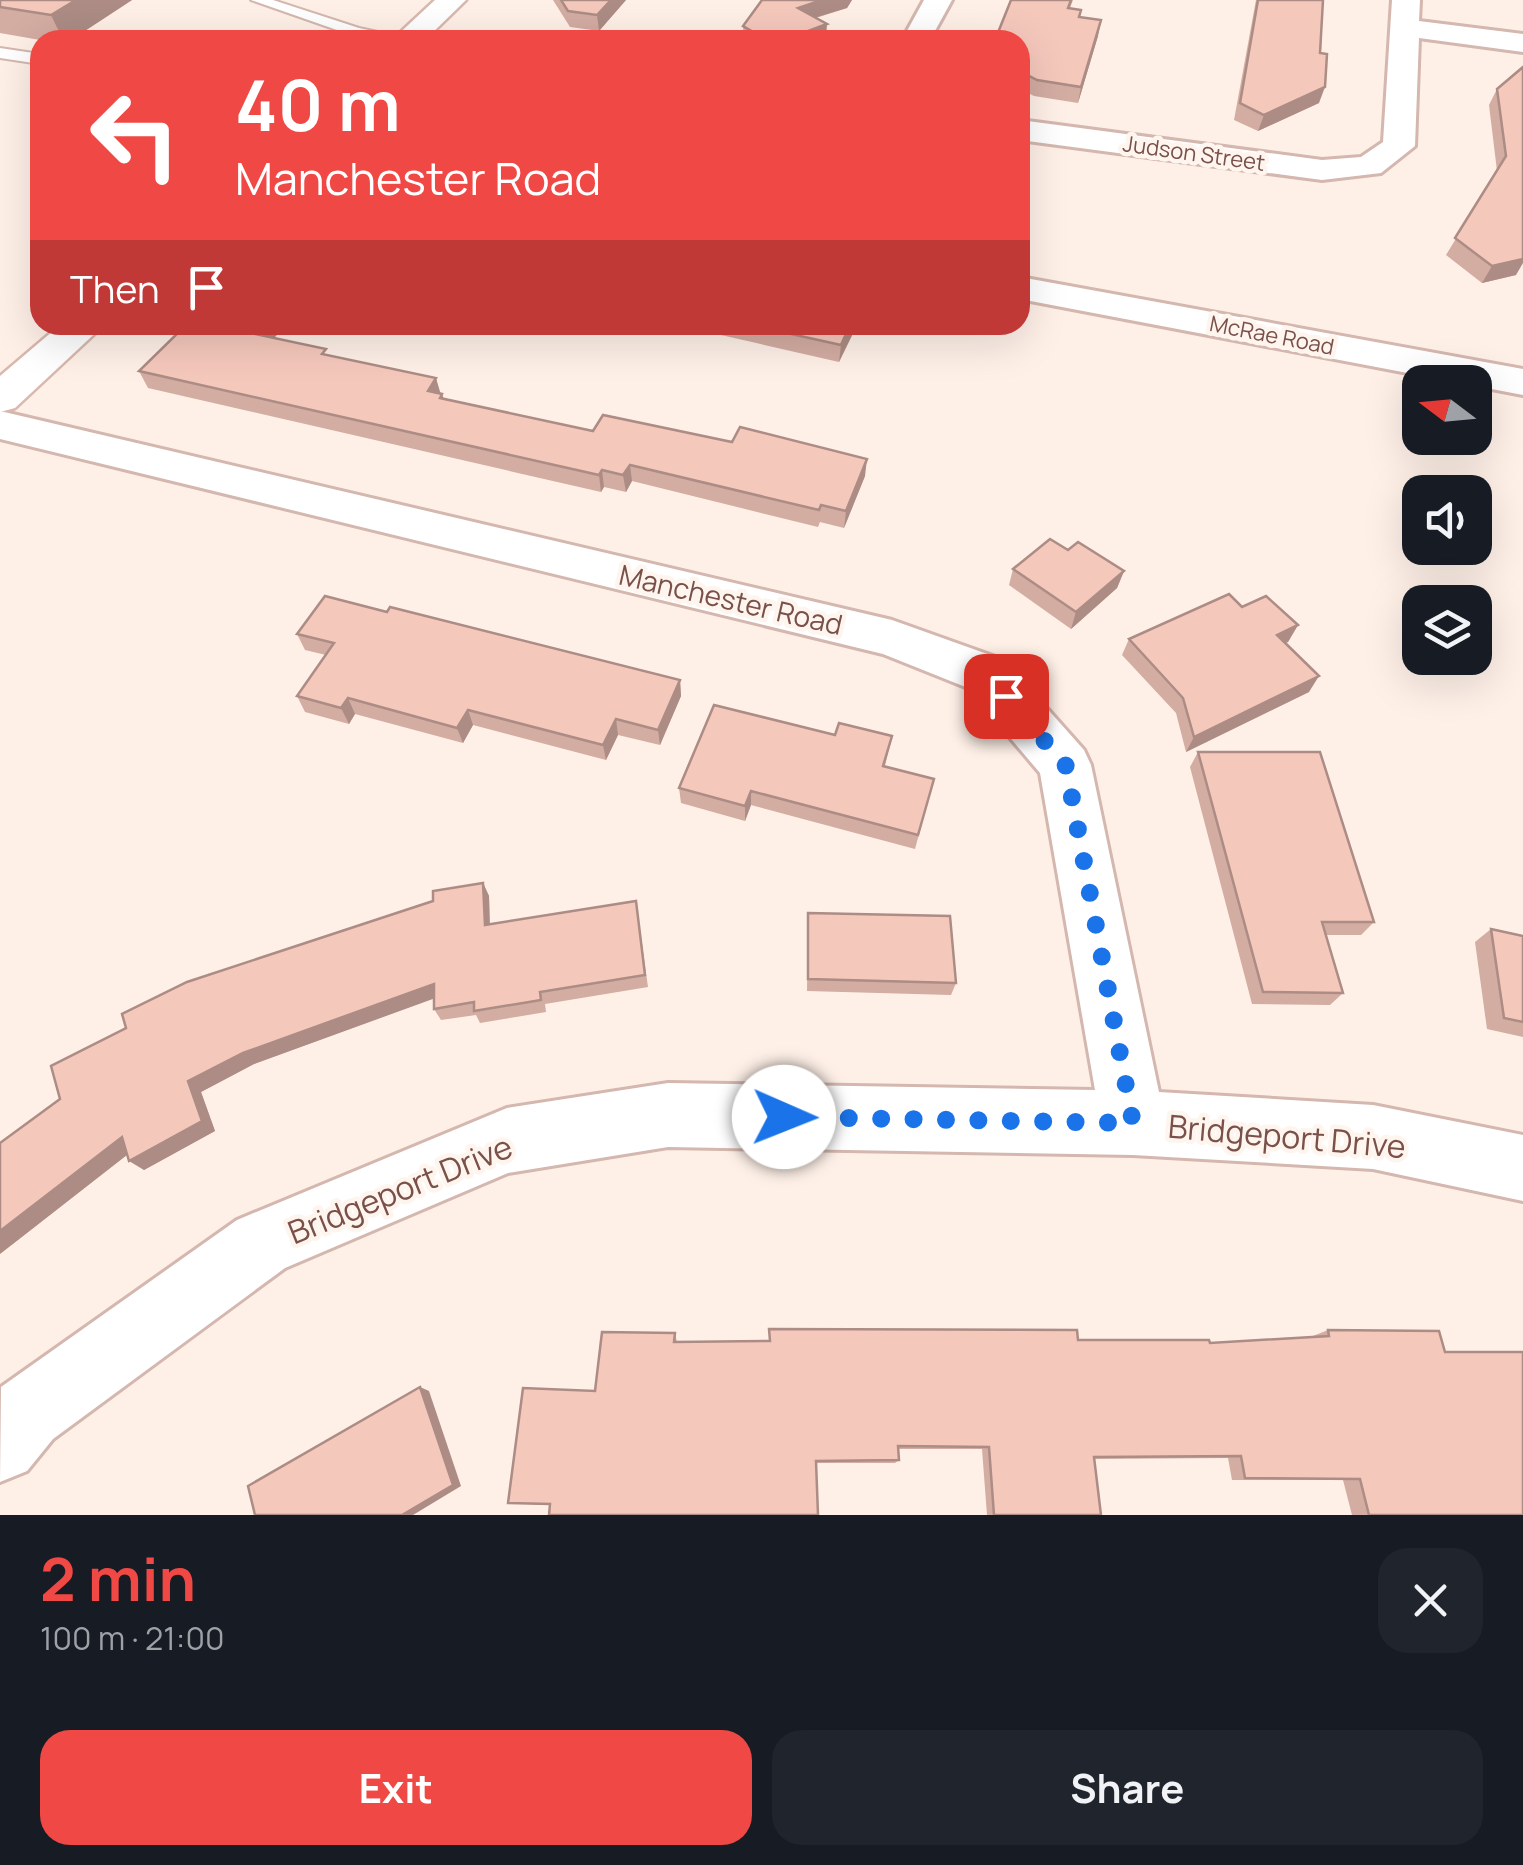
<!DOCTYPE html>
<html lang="en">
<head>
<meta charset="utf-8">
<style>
	body { margin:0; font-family:Manrope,sans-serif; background:#20242c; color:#f1f3f6; height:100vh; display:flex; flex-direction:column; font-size:38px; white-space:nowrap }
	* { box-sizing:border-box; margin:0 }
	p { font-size:32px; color:#9ea1a6 }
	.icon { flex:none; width:55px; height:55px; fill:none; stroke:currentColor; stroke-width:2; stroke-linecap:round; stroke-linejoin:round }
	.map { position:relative; height:1515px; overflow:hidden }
	.drawer { display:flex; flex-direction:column; background:#171b24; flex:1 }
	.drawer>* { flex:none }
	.hud { position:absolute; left:30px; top:30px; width:1000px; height:305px; border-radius:30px; box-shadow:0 10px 40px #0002; background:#f04844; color:#fff; overflow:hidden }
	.needle { width:65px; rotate:286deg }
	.buttons { position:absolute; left:1402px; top:365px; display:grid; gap:20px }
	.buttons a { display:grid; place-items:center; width:90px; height:90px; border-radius:20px; background:#171b24; box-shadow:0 10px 40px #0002; font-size:50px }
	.pin { position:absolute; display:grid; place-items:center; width:85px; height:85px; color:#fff; margin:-42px; border-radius:20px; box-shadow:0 5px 15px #0006 }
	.me { position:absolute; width:110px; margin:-55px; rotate:91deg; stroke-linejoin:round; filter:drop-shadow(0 0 8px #0008) }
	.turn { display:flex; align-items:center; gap:35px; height:210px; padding:0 40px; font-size:45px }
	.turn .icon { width:130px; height:130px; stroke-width:2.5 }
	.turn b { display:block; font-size:70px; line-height:85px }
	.then { display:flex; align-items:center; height:95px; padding:0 40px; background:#0003; gap:20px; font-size:38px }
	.round { display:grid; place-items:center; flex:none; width:105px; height:105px; border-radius:30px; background:#20242c }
	.overview { display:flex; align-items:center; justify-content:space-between; height:170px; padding:0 40px }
	h1 { font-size:60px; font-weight:700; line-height:75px; color:#f04844 }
	.primary-button { display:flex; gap:20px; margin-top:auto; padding:20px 40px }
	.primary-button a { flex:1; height:115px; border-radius:30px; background:#f04844; color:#fff; font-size:40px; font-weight:700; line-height:115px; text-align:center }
	.primary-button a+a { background:#20242c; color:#f1f3f6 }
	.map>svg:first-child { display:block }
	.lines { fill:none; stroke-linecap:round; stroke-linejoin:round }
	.lane-casing { stroke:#d4b7ae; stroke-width:4 }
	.street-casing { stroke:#d4b7ae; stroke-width:6 }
	.secondary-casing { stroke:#d9b8ae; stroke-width:5 }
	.lane { fill:#fff; fill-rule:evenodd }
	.street { fill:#fff; fill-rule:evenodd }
	.secondary { fill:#fff; fill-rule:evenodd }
	.wall { fill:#d3aca2 }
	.shaded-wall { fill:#ac8c84 }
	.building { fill:#f5c8bc; stroke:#ac8c84; stroke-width:2.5 }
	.route { stroke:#1a73e8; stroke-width:18; stroke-dasharray:0 32.4 }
	.labels { text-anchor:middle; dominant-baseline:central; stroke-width:9; stroke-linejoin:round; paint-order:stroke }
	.far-street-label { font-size:22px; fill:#7a5049; stroke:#fff5ef }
	.street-label { font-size:28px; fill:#7a5049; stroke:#fff5ef }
	.near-street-label { font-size:32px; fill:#7a5049; stroke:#fff5ef }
</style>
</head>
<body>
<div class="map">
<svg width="1523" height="1515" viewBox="0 0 1523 1515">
	<rect width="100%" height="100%" fill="#fef0e7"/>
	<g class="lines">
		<defs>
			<g id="lane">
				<path d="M 251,0 L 273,0 L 359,28 L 415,40 L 357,37 Z"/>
				<path d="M 0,48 L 40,54 L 40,64 L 0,58 Z"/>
			</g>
			<g id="street">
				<path d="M 924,0 L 952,0 L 930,40 L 902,40 Z"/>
				<path d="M 1392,0 L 1420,0 L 1419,21 L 1523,34 L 1523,52 L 1419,38 L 1415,146 L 1381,173 L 1322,180 L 1020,140 L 1020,120 L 1322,160 L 1361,157 L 1383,142 Z"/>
				<path d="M 1020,277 L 1523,369 L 1523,395 L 1020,299 Z"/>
				<path d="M 0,411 L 892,620 L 1004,660 L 1084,750 L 1091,765 L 1159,1092 L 1373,1105 L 1523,1135 L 1523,1201 L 1373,1169 L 1133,1155 L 668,1147 L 508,1173 L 285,1268 L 53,1439 L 27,1471 L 0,1482 L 1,1387 L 237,1220 L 507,1108 L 668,1083 L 1095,1090 L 1040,773 L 968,688 L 883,654 L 0,439 Z"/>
			</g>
			<g id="secondary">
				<path d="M 435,0 L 466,0 L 425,40 L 392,40 Z"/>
				<path d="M 60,325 L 104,325 L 15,408 L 0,412 L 0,376 Z"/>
			</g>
		</defs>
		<use href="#lane" class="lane-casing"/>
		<use href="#street" class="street-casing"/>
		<use href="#secondary" class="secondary-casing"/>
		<use href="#lane" class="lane"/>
		<use href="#street" class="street"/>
		<use href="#secondary" class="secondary"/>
	</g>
	<g class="wall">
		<path d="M 0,0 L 132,0 L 71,40 L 40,40 L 0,33 Z"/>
		<path d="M 553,0 L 626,0 L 599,31 L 570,27 Z"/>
		<path d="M 762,0 L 852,0 L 847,8 L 816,18 L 827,40 L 744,40 L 743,26 Z"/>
		<path d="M 1011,0 L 1073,0 L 1070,8 L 1098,36 L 1078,103 L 1034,96 L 1020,89 L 1020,40 Z"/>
		<path d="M 1256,0 L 1323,0 L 1319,103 L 1258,131 L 1234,120 Z"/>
		<path d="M 1523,67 L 1516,275 L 1482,283 L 1446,255 L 1497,171 L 1489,105 L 1497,89 Z"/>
		<path d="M 286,325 L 274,338 L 442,394 L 444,399 L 593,431 L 865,476 L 844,528 L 820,522 L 818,527 L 632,481 L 626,492 L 604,487 L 601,492 L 148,388 L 139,371 Z"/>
		<path d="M 677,325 L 857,325 L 839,362 Z"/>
		<path d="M 1013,569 L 1124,571 L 1117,588 L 1071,629 L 1009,585 Z"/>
		<path d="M 1242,607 L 1298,625 L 1288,642 L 1285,643 L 1309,692 L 1186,752 L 1176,713 L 1122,655 L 1129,639 Z"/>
		<path d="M 387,612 L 680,680 L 681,696 L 660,745 L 618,735 L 606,760 L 473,725 L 463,743 L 355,714 L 349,724 L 305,712 L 297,696 L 326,655 L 305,650 L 297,634 Z"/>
		<path d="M 835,735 L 892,736 L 885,766 L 930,794 L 915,849 L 751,805 L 745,821 L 681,803 L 679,788 Z"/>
		<path d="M 1198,752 L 1374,922 L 1361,935 L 1326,935 L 1343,993 L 1330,1005 L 1252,1004 L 1190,767 Z"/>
		<path d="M 483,883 L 489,896 L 490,924 L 636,901 L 648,987 L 545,1004 L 546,1012 L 480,1023 L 476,1015 L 441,1020 L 434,1009 L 434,998 L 254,1064 L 201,1092 L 215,1131 L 144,1170 L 127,1155 L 0,1254 L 433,901 Z"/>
		<path d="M 808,913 L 956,983 L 951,995 L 807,991 Z"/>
		<path d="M 1491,929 L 1523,936 L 1523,1037 L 1487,1029 L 1475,942 Z"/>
		<path d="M 1328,1330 L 1445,1352 L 1523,1515 L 1352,1515 L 1343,1480 L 1232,1480 L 1228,1458 L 1094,1459 L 1101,1515 L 987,1515 L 982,1449 L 898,1449 L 899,1460 L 895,1463 L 817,1463 L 550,1505 L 508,1503 L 595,1391 L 675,1333 L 677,1342 L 1078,1340 L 1210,1343 L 1314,1337 L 1313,1336 Z"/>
	</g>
	<g class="shaded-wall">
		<path d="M 76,0 L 132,0 L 71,40 L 63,40 L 51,15 Z"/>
		<path d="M 611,0 L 626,0 L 599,31 L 597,15 Z"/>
		<path d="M 822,0 L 852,0 L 847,8 L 797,23 L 798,8 Z"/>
		<path d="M 1101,20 L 1098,36 L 1078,103 L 1081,87 Z"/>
		<path d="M 827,24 L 826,40 L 784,40 Z"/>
		<path d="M 1325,87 L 1319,103 L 1258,131 L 1264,115 Z"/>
		<path d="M 1523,259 L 1523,263 L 1516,275 L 1482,283 L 1492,266 Z"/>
		<path d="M 263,325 L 286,325 L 262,351 L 255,334 Z"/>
		<path d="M 850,325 L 857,325 L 839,362 L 841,345 Z"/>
		<path d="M 436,378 L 441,395 L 442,394 L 447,411 L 428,391 Z"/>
		<path d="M 867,459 L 865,476 L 844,528 L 846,511 Z"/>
		<path d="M 630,465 L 632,481 L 626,492 L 623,475 Z"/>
		<path d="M 602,470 L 604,487 L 601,492 L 599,475 Z"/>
		<path d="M 1124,571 L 1117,588 L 1071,629 L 1076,612 Z"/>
		<path d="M 1298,625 L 1288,642 L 1267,651 L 1277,635 Z"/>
		<path d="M 1319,676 L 1309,692 L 1186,752 L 1194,737 Z"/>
		<path d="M 680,680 L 681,696 L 660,745 L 658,730 Z"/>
		<path d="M 348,698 L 355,714 L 349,724 L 341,708 Z"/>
		<path d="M 468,710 L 473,725 L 463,743 L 457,728 Z"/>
		<path d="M 616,719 L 618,735 L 606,760 L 603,745 Z"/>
		<path d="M 751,791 L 751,805 L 745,821 L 745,806 Z"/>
		<path d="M 483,883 L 489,896 L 490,938 L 485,925 Z"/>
		<path d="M 434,984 L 441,996 L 254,1064 L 201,1092 L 215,1131 L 144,1170 L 129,1161 L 188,1081 L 243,1053 Z"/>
		<path d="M 122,1137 L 137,1147 L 0,1254 L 0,1231 Z"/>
		<path d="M 420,1387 L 429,1391 L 461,1486 L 413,1515 L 402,1515 Z"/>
	</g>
	<g class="building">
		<path d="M 0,0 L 76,0 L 51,15 L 0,7 Z"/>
		<path d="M 561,0 L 611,0 L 597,15 L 568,11 Z"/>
		<path d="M 762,0 L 822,0 L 798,8 L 827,24 L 784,40 L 767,40 L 743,26 Z"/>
		<path d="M 1011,0 L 1071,0 L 1068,8 L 1081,10 L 1079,17 L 1101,20 L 1081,87 L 1037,80 L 1020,71 L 1020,40 L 995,40 Z"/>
		<path d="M 1258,0 L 1323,0 L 1320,53 L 1327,54 L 1325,87 L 1264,115 L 1240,103 Z"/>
		<path d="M 1523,67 L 1523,259 L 1492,266 L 1455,238 L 1506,156 L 1497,89 Z"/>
		<path d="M 186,325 L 263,325 L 255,334 L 326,349 L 322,354 L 436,378 L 428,391 L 442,394 L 440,398 L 593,431 L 603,415 L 732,442 L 740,427 L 867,459 L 846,511 L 821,505 L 819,510 L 630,465 L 623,475 L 602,470 L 599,475 L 139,371 Z"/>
		<path d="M 751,325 L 850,325 L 841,345 Z"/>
		<path d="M 1050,539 L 1068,550 L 1078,542 L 1124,571 L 1076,612 L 1013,569 Z"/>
		<path d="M 1229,594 L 1242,607 L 1266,596 L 1298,625 L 1277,635 L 1319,676 L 1194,737 L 1183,698 L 1129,639 Z"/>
		<path d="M 325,596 L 387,612 L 390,607 L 680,680 L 658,730 L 616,719 L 603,745 L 468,710 L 457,728 L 348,698 L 341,708 L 297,696 L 334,643 L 297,634 Z"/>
		<path d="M 714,705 L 835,735 L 839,723 L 892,736 L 883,766 L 934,779 L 918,835 L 751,791 L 745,806 L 679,788 Z"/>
		<path d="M 1198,752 L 1320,752 L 1374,922 L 1322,922 L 1343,993 L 1263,992 Z"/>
		<path d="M 483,883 L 485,925 L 636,901 L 645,975 L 540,992 L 541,1000 L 474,1011 L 474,1002 L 434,1009 L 434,984 L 243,1053 L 188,1081 L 202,1121 L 129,1161 L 122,1137 L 0,1231 L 0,1143 L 60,1099 L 51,1066 L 126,1028 L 122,1014 L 187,982 L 433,901 L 433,891 Z"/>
		<path d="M 808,913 L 950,916 L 956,983 L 808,979 Z"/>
		<path d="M 1491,929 L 1523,936 L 1523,1022 L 1504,1018 Z"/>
		<path d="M 769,1329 L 1077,1330 L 1078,1340 L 1209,1340 L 1210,1343 L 1329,1336 L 1328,1330 L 1439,1331 L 1445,1352 L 1523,1352 L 1523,1515 L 1369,1515 L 1360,1479 L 1245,1478 L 1241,1456 L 1094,1457 L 1101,1515 L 994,1515 L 989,1447 L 898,1446 L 899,1460 L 816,1461 L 818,1515 L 549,1515 L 550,1504 L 508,1503 L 523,1388 L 595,1391 L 602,1332 L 675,1333 L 674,1342 L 770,1341 Z"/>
		<path d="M 420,1387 L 453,1485 L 402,1515 L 255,1515 L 248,1486 Z"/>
	</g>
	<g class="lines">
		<path class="route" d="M 784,1117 L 1133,1123 L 1066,766 L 1006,696"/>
	</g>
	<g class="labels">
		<g class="far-street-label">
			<text transform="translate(1194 153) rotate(8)">Judson Street</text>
			<text transform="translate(1272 335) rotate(11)">McRae Road</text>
		</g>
		<g class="street-label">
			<text transform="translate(731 599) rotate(13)">Manchester Road</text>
		</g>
		<g class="near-street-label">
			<text transform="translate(1287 1136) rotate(5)">Bridgeport Drive</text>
			<text transform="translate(400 1189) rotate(-22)">Bridgeport Drive</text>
		</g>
	</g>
</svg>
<div class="buttons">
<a><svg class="needle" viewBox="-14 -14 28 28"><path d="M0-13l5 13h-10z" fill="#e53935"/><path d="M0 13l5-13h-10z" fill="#9ea1a6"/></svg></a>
<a><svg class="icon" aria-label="sound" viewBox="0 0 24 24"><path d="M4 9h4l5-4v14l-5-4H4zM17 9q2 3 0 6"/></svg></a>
<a><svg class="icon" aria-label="layers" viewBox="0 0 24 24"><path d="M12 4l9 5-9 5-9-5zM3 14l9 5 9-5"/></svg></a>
</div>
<div class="pin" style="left:1006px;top:696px;background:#d93025"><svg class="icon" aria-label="arrive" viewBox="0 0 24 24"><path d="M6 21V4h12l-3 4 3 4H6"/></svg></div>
<svg class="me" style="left:784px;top:1117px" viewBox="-20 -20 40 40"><circle r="19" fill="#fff"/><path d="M0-13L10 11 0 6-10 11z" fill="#1a73e8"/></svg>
<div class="hud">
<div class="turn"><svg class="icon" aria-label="left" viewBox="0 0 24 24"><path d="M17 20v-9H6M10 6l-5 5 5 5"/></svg><div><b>40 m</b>Manchester Road</div></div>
<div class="then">Then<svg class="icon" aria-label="arrive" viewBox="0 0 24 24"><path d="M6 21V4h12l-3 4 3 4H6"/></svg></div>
</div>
</div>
<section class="drawer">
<div class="overview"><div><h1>2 min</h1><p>100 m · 21:00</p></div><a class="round"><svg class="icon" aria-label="close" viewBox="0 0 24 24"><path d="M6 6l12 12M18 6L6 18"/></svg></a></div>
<div class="primary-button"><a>Exit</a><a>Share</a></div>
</section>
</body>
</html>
